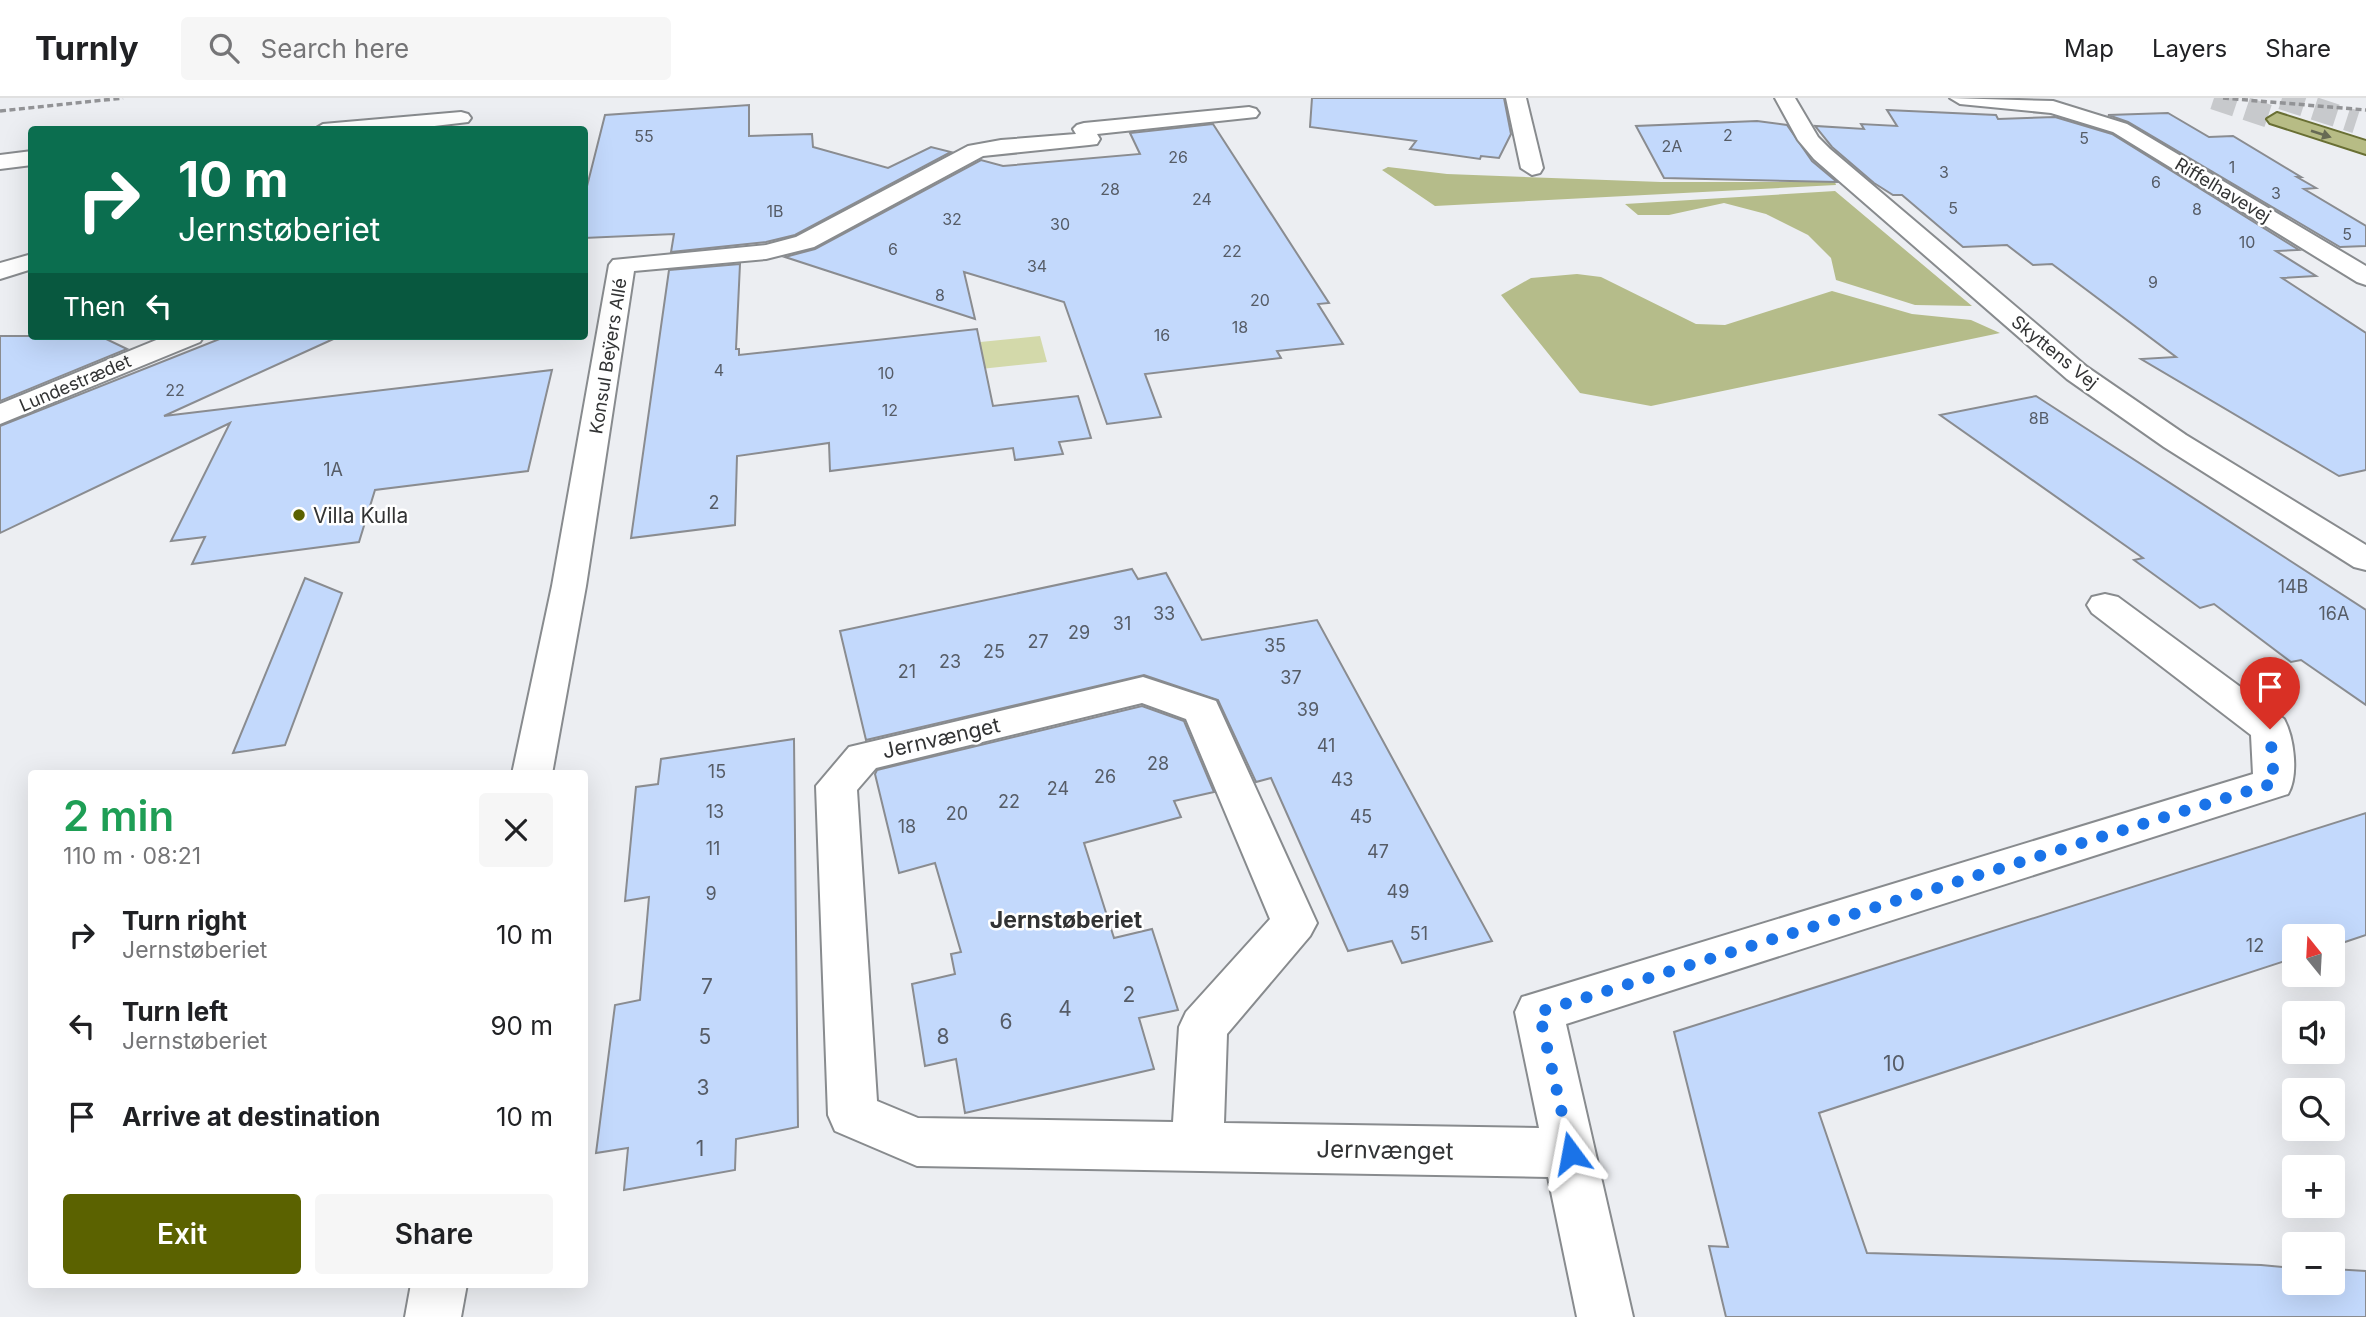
<!DOCTYPE html>
<html lang="en">
<head>
<meta charset="utf-8">
<style>
	body { margin:0; font-family:Inter,sans-serif; background:#f6f6f6; color:#202124; height:100vh; display:flex; flex-direction:column; font-size:26px; white-space:nowrap }
	* { box-sizing:border-box; margin:0 }
	p { font-size:23px; color:#757577 }
	.icon { flex:none; width:38px; height:38px; fill:none; stroke:currentColor; stroke-width:2; stroke-linecap:round; stroke-linejoin:round }
	.map { position:relative; flex:1; overflow:hidden }
	.details { position:absolute; left:28px; top:672px; width:560px; height:518px; display:flex; flex-direction:column; background:#fff; border-radius:7px; box-shadow:0 7px 28px #0002 }
	.details>* { flex:none }
	.top-card { position:absolute; left:28px; top:28px; width:560px; height:214px; border-radius:7px; box-shadow:0 7px 28px #0002; background:#0b6e4f; color:#fff; overflow:hidden }
	.needle { width:46px; rotate:342deg }
	.buttons { position:absolute; left:2282px; top:826px; display:grid; gap:14px }
	.buttons a { display:grid; place-items:center; width:63px; height:63px; border-radius:7px; background:#fff; box-shadow:0 7px 28px #0002; font-size:35px }
	.pin { position:absolute; display:grid; place-items:center; width:60px; height:60px; color:#fff; margin:-72px -30px; border-radius:50% 50% 50% 0; rotate:-45deg; box-shadow:0 0 7px #0007 }
	.pin .icon { rotate:45deg }
	.me { position:absolute; width:77px; margin:-38px; rotate:347deg; stroke-linejoin:round; filter:drop-shadow(0 0 5px #0008) }
	.turn { display:flex; align-items:center; gap:24px; height:147px; padding:0 35px; font-size:32px }
	.turn .icon { width:91px; height:91px; stroke-width:2.5 }
	.turn b { display:block; font-size:49px; line-height:60px }
	.then { display:flex; align-items:center; height:66px; padding:0 35px; background:#0003; gap:14px; font-size:26px }
	.round { display:grid; place-items:center; flex:none; width:74px; height:74px; border-radius:7px; background:#f6f6f6 }
	.head { display:flex; align-items:center; justify-content:space-between; height:119px; padding:0 35px }
	h1 { font-size:42px; font-weight:600; line-height:52px; color:#1e9e55 }
	.button { display:flex; gap:14px; margin-top:auto; padding:14px 35px }
	.button a { flex:1; height:80px; border-radius:7px; background:#5b6200; color:#fff; font-size:28px; font-weight:600; line-height:80px; text-align:center }
	.button a+a { background:#f6f6f6; color:#202124 }
	ul { padding:0; list-style:none }
	li { display:flex; align-items:center; gap:21px; height:91px; padding:0 35px }
	li div { flex:1 }
	li b { display:block; font-size:26px }
	li em { font-style:normal }
	header { display:flex; align-items:center; gap:42px; box-sizing:border-box; height:98px; padding:0 35px; background:#fff; border-bottom:2px solid #e0e0e0 }
	header strong { font-size:33px }
	nav { display:flex; gap:38px; margin-inline-start:auto; font-size:24px }
	.search { width:490px; height:63px; background:#f6f6f6; display:flex; align-items:center; gap:18px; box-sizing:border-box; padding:0 24px; border-radius:7px; color:#757577; font-size:26px }
	.map>svg:first-child { display:block }
	.green { fill:#d3d9aa }
	.forest { fill:#b5bc8a }
	.building { fill:#c3d9fc; stroke:#8a8c90; stroke-width:2 }
	.lines { fill:none; stroke-linecap:round; stroke-linejoin:round }
	.primary-tunnel { stroke:#c7c9cc; stroke-width:23; stroke-dasharray:23 11; stroke-linecap:butt }
	.minor-casing { stroke:#888b8e; stroke-width:4 }
	.primary-casing { stroke:#696f33; stroke-width:4 }
	.minor { fill:#fff; fill-rule:evenodd }
	.primary { fill:#b7bc85; fill-rule:evenodd }
	.rail { stroke:#929396; stroke-width:3.5; stroke-dasharray:6 3.5; stroke-linecap:butt }
	.oneway { fill:#676a54 }
	.route { stroke:#1a73e8; stroke-width:12; stroke-dasharray:0 21.6 }
	.poi-dot { fill:#5b6200; stroke:#fff; stroke-width:2.5 }
	.labels { text-anchor:middle; dominant-baseline:central; stroke-width:5; stroke-linejoin:round; paint-order:stroke }
	.far-number-label { font-size:16px; fill:#565c66 }
	.far-street-label { font-size:18px; fill:#323334; stroke:#fff }
	.number-label { font-size:18px; fill:#565c66 }
	.poi-label { font-size:21px; fill:#323334; stroke:#fff; text-anchor:start }
	.street-label { font-size:21px; fill:#323334; stroke:#fff }
	.near-number-label { font-size:21px; fill:#565c66 }
	.neighbourhood-label { font-size:23px; font-weight:bold; fill:#323334; stroke:#fff }
	.near-street-label { font-size:24px; fill:#323334; stroke:#fff }
</style>
</head>
<body>
<header>
<strong>Turnly</strong>
<div class="search"><svg class="icon" aria-label="search" viewBox="0 0 24 24"><circle cx="10" cy="10" r="6"/><path d="M15 15l6 6"/></svg>Search here</div>
<nav><a>Map</a><a>Layers</a><a>Share</a></nav>
</header>
<div class="map">
<svg width="2366" height="1219" viewBox="0 0 2366 1219">
	<rect width="100%" height="100%" fill="#eceef2"/>
	<path class="green" d="M 1040,238 L 1047,264 L 934,276 L 930,249 Z"/>
	<g class="forest">
		<path d="M 1388,69 L 1447,76 L 1661,84 L 1835,84 L 1836,87 L 1435,108 L 1382,72 Z"/>
		<path d="M 1835,93 L 1972,208 L 1915,207 L 1836,182 L 1831,160 L 1808,137 L 1766,116 L 1724,105 L 1669,117 L 1638,117 L 1625,106 Z"/>
		<path d="M 1577,176 L 1601,179 L 1696,226 L 1725,227 L 1832,193 L 1912,216 L 1971,222 L 2000,235 L 1651,308 L 1580,295 L 1501,197 L 1531,180 Z"/>
	</g>
	<g class="building">
		<path d="M 1312,0 L 1504,0 L 1511,36 L 1499,60 L 1481,58 L 1480,61 L 1410,51 L 1416,43 L 1310,29 Z"/>
		<path d="M 749,7 L 749,38 L 812,36 L 813,49 L 888,70 L 931,49 L 951,54 L 795,137 L 766,144 L 671,154 L 674,136 L 584,140 L 584,100 L 605,17 Z"/>
		<path d="M 1887,12 L 1996,17 L 1998,21 L 2055,19 L 2112,36 L 2299,152 L 2276,153 L 2316,178 L 2282,180 L 2366,235 L 2366,372 L 2339,378 L 2141,261 L 2176,259 L 2052,166 L 2033,167 L 2007,147 L 1963,149 L 1902,97 L 1893,97 L 1874,85 L 1832,49 L 1815,28 L 1864,31 L 1861,26 L 1897,28 Z"/>
		<path d="M 2168,15 L 2209,39 L 2233,38 L 2301,79 L 2297,79 L 2316,90 L 2304,91 L 2366,128 L 2366,148 L 2340,149 L 2128,24 L 2108,17 Z"/>
		<path d="M 1757,23 L 1787,27 L 1812,63 L 1837,84 L 1664,80 L 1636,28 Z"/>
		<path d="M 1213,26 L 1329,205 L 1318,206 L 1343,246 L 1277,253 L 1281,260 L 1145,276 L 1161,319 L 1107,326 L 1064,204 L 964,174 L 975,221 L 785,159 L 815,151 L 981,62 L 1003,68 L 1140,56 L 1130,35 Z"/>
		<path d="M 740,166 L 736,251 L 739,251 L 739,257 L 977,231 L 993,308 L 1078,298 L 1091,340 L 1059,344 L 1063,356 L 1015,362 L 1013,350 L 830,373 L 829,345 L 737,358 L 735,427 L 631,440 L 669,172 Z"/>
		<path d="M 0,238 L 100,238 L 127,251 L 0,303 Z"/>
		<path d="M 227,238 L 340,238 L 164,318 L 552,272 L 528,373 L 375,392 L 359,444 L 192,466 L 205,439 L 171,443 L 230,325 L 0,435 L 0,328 Z"/>
		<path d="M 2036,298 L 2366,512 L 2366,607 L 2301,562 L 2291,564 L 2214,506 L 2200,510 L 2134,462 L 2143,460 L 1940,317 Z"/>
		<path d="M 1132,471 L 1138,481 L 1166,475 L 1202,542 L 1317,522 L 1492,843 L 1402,865 L 1392,843 L 1348,853 L 1271,680 L 1256,684 L 1218,602 L 1144,577 L 866,642 L 840,533 Z"/>
		<path d="M 305,480 L 342,495 L 285,647 L 233,655 Z"/>
		<path d="M 1142,608 L 1184,623 L 1214,694 L 1174,703 L 1181,719 L 1084,745 L 1114,840 L 1152,831 L 1178,912 L 1139,920 L 1154,971 L 965,1015 L 956,961 L 925,968 L 912,886 L 955,876 L 951,856 L 961,854 L 935,765 L 899,775 L 875,676 L 877,672 Z"/>
		<path d="M 794,641 L 798,1029 L 736,1041 L 735,1072 L 624,1092 L 628,1050 L 596,1055 L 615,907 L 640,902 L 649,799 L 625,803 L 636,689 L 658,686 L 661,661 Z"/>
		<path d="M 2366,715 L 2366,837 L 2333,848 L 2333,838 L 2294,838 L 2294,860 L 1819,1015 L 1867,1155 L 2261,1167 L 2294,1170 L 2294,1185 L 2333,1185 L 2333,1171 L 2366,1173 L 2366,1219 L 1726,1219 L 1709,1148 L 1728,1149 L 1674,934 Z"/>
	</g>
	<g class="lines">
		<g class="primary-tunnel">
			<path d="M 2214,0 L 2277,21"/>
			<path d="M 2282,0 L 2356,24"/>
		</g>
		<defs>
			<g id="minor">
				<path d="M 1506,0 L 1526,0 L 1543,70 L 1540,75 L 1532,77 L 1521,70 Z"/>
				<path d="M 1775,0 L 1795,0 L 1818,39 L 1830,51 L 2087,269 L 2186,337 L 2366,447 L 2366,472 L 2354,469 L 2164,349 L 2067,281 L 1814,61 L 1798,42 Z"/>
				<path d="M 1950,0 L 2053,3 L 2127,26 L 2366,168 L 2366,187 L 2357,184 L 2113,34 L 2051,15 L 1960,6 Z"/>
				<path d="M 1249,9 L 1256,11 L 1259,15 L 1256,19 L 1097,36 L 1100,41 L 1097,46 L 1089,47 L 983,58 L 814,149 L 766,161 L 634,173 L 586,488 L 552,676 L 512,676 L 552,488 L 609,167 L 613,162 L 766,147 L 796,139 L 968,48 L 1001,42 L 1076,36 L 1073,31 L 1077,27 L 1084,25 Z"/>
				<path d="M 461,14 L 468,16 L 471,20 L 468,24 L 401,32 L 313,32 L 323,26 Z"/>
				<path d="M 32,53 L 32,67 L 0,71 L 0,57 Z"/>
				<path d="M 32,156 L 32,171 L 0,181 L 0,165 Z"/>
				<path d="M 166,238 L 204,238 L 200,244 L 0,326 L 0,306 Z"/>
				<path d="M 2105,496 L 2118,499 L 2284,621 C 2294,639 2299,677 2288,696 L 1566,926 L 1633,1219 L 1577,1219 L 1548,1079 L 917,1068 L 835,1033 L 828,1017 L 816,688 L 849,649 L 1143,579 L 1216,603 L 1317,825 L 1310,838 L 1227,936 L 1224,1025 L 1539,1030 L 1515,914 L 1522,899 L 2253,676 L 2251,637 L 2092,515 L 2087,507 L 2092,499 ZM 1142,605 L 1186,621 L 1270,821 L 1186,914 L 1179,929 L 1173,1024 L 918,1020 L 877,1003 L 857,692 L 876,670 Z"/>
				<path d="M 411,1186 L 467,1186 L 461,1219 L 405,1219 Z"/>
			</g>
			<path id="primary" d="M 2277,15 L 2366,43 L 2366,56 L 2270,25 L 2267,21 Z"/>
		</defs>
		<use href="#minor" class="minor-casing"/>
		<use href="#primary" class="primary-casing"/>
		<use href="#minor" class="minor"/>
		<use href="#primary" class="primary"/>
		<g class="rail">
			<path d="M 2223,0 L 2366,12"/>
			<path d="M 0,13 L 123,0"/>
		</g>
	</g>
	<defs><path id="oneway-solid" d="M-6-.8H1V-3.2L6.5 0L1 3.2V.8H-6Z" transform="scale(1.75)"/></defs>
	<use class="oneway" href="#oneway-solid" transform="translate(2321 36) rotate(18)"/>
	<g class="lines">
		<path class="route" d="M 1571,1055 L 1539,914 L 2274,685 L 2270,631"/>
	</g>
	<circle class="poi-dot" cx="299" cy="417" r="7"/>
	<g class="labels">
		<g class="far-number-label">
			<text x="1728" y="37">2</text>
			<text x="644" y="38">55</text>
			<text x="2084" y="40">5</text>
			<text x="1672" y="48">2A</text>
			<text x="1178" y="59">26</text>
			<text x="2232" y="69">1</text>
			<text x="1944" y="74">3</text>
			<text x="2156" y="84">6</text>
			<text x="1110" y="91">28</text>
			<text x="2276" y="95">3</text>
			<text x="1202" y="101">24</text>
			<text x="1953" y="110">5</text>
			<text x="2197" y="111">8</text>
			<text x="775" y="113">1B</text>
			<text x="952" y="121">32</text>
			<text x="1060" y="126">30</text>
			<text x="2347" y="136">5</text>
			<text x="2247" y="144">10</text>
			<text x="893" y="151">6</text>
			<text x="1232" y="153">22</text>
			<text x="1037" y="168">34</text>
			<text x="2153" y="184">9</text>
			<text x="940" y="197">8</text>
			<text x="1260" y="202">20</text>
			<text x="1240" y="229">18</text>
			<text x="1162" y="237">16</text>
			<text x="719" y="272">4</text>
			<text x="886" y="275">10</text>
			<text x="175" y="292">22</text>
			<text x="890" y="312">12</text>
			<text x="2039" y="320">8B</text>
		</g>
		<g class="far-street-label">
			<text transform="translate(2223 92) rotate(31)">Riffelhavevej</text>
			<text transform="translate(2055 254) rotate(39)">Skyttens Vej</text>
			<text transform="translate(608 258) rotate(-81)">Konsul Beÿers Allé</text>
			<text transform="translate(75 285) rotate(-23)">Lundestrædet</text>
		</g>
		<g class="number-label">
			<text x="333" y="371">1A</text>
			<text x="714" y="404">2</text>
			<text x="2293" y="488">14B</text>
			<text x="1164" y="515">33</text>
			<text x="2334" y="515">16A</text>
			<text x="1122" y="525">31</text>
			<text x="1079" y="534">29</text>
			<text x="1038" y="543">27</text>
			<text x="1275" y="547">35</text>
			<text x="994" y="553">25</text>
			<text x="950" y="563">23</text>
			<text x="907" y="573">21</text>
			<text x="1291" y="579">37</text>
			<text x="1308" y="611">39</text>
			<text x="1326" y="647">41</text>
			<text x="1158" y="665">28</text>
			<text x="717" y="673">15</text>
			<text x="1105" y="678">26</text>
			<text x="1342" y="681">43</text>
			<text x="1058" y="690">24</text>
			<text x="1009" y="703">22</text>
			<text x="715" y="713">13</text>
			<text x="957" y="715">20</text>
			<text x="1361" y="718">45</text>
			<text x="907" y="728">18</text>
			<text x="713" y="750">11</text>
			<text x="1378" y="753">47</text>
			<text x="1398" y="793">49</text>
			<text x="711" y="795">9</text>
			<text x="1419" y="835">51</text>
			<text x="2255" y="847">12</text>
		</g>
		<g class="poi-label">
			<text x="313" y="417">Villa Kulla</text>
		</g>
		<g class="street-label">
			<text transform="translate(941 640) rotate(-13)">Jernvænget</text>
		</g>
		<g class="near-number-label">
			<text x="707" y="888">7</text>
			<text x="1129" y="896">2</text>
			<text x="1065" y="910">4</text>
			<text x="1006" y="923">6</text>
			<text x="705" y="938">5</text>
			<text x="943" y="938">8</text>
			<text x="1894" y="965">10</text>
			<text x="703" y="989">3</text>
			<text x="700" y="1050">1</text>
		</g>
		<g class="neighbourhood-label">
			<text x="1066" y="822">Jernstøberiet</text>
		</g>
		<g class="near-street-label">
			<text transform="translate(1385 1052) rotate(1)">Jernvænget</text>
		</g>
	</g>
</svg>
<div class="buttons">
<a><svg class="needle" viewBox="-14 -14 28 28"><path d="M0-13l5 13h-10z" fill="#e53935"/><path d="M0 13l5-13h-10z" fill="#757577"/></svg></a>
<a><svg class="icon" aria-label="sound" viewBox="0 0 24 24"><path d="M4 9h4l5-4v14l-5-4H4zM17 9q2 3 0 6"/></svg></a>
<a><svg class="icon" aria-label="search" viewBox="0 0 24 24"><circle cx="10" cy="10" r="6"/><path d="M15 15l6 6"/></svg></a>
<a>+</a>
<a>−</a>
</div>
<div class="pin" style="left:2270px;top:631px;background:#d93025"><svg class="icon" aria-label="arrive" viewBox="0 0 24 24"><path d="M6 21V4h12l-3 4 3 4H6"/></svg></div>
<svg class="me" style="left:1571px;top:1055px" viewBox="-20 -20 40 40"><path d="M0-17L14 15 0 8-14 15z" fill="#1a73e8" stroke="#fff" stroke-width="4"/></svg>
<div class="top-card">
<div class="turn"><svg class="icon" aria-label="right" viewBox="0 0 24 24"><path d="M7 20v-9h11M14 6l5 5-5 5"/></svg><div><b>10 m</b>Jernstøberiet</div></div>
<div class="then">Then<svg class="icon" aria-label="left" viewBox="0 0 24 24"><path d="M17 20v-9H6M10 6l-5 5 5 5"/></svg></div>
</div>
<section class="details">
<div class="head"><div><h1>2 min</h1><p>110 m · 08:21</p></div><a class="round"><svg class="icon" aria-label="close" viewBox="0 0 24 24"><path d="M6 6l12 12M18 6L6 18"/></svg></a></div>
<ul>
<li><svg class="icon" aria-label="right" viewBox="0 0 24 24"><path d="M7 20v-9h11M14 6l5 5-5 5"/></svg><div><b>Turn right</b><p>Jernstøberiet</p></div><em>10 m</em></li>
<li><svg class="icon" aria-label="left" viewBox="0 0 24 24"><path d="M17 20v-9H6M10 6l-5 5 5 5"/></svg><div><b>Turn left</b><p>Jernstøberiet</p></div><em>90 m</em></li>
<li><svg class="icon" aria-label="arrive" viewBox="0 0 24 24"><path d="M6 21V4h12l-3 4 3 4H6"/></svg><div><b>Arrive at destination</b></div><em>10 m</em></li>
</ul>
<div class="button"><a>Exit</a><a>Share</a></div>
</section>
</div>
</body>
</html>
